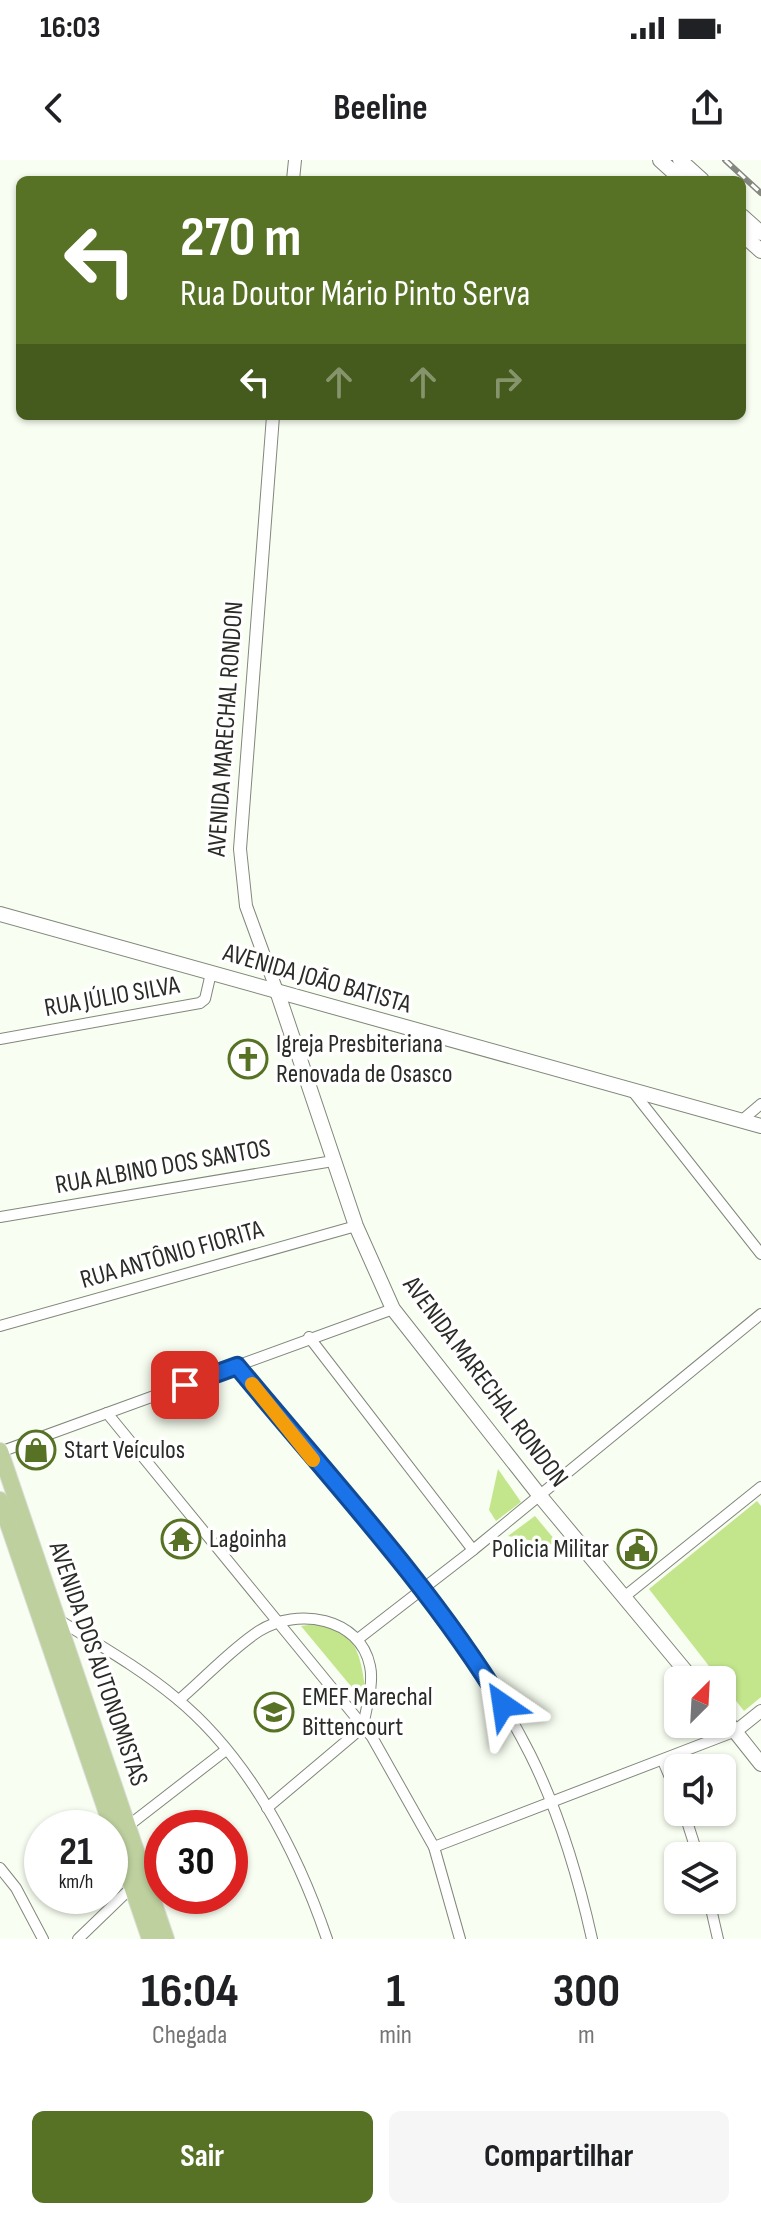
<!DOCTYPE html>
<html lang="pt">
<head>
<meta charset="utf-8">
<style>
	body { margin:0; font-family:"Sofia Sans Condensed",sans-serif; background:#f6f6f6; color:#202124; height:100vh; display:flex; flex-direction:column; font-size:30px; white-space:nowrap }
	* { box-sizing:border-box; margin:0 }
	p { font-size:26px; color:#757577 }
	.icon { flex:none; width:44px; height:44px; fill:none; stroke:currentColor; stroke-width:2; stroke-linecap:round; stroke-linejoin:round }
	.map { position:relative; height:1779px; overflow:hidden }
	.details { display:flex; flex-direction:column; background:#fff; flex:1 }
	.details>* { flex:none }
	.guide { position:absolute; left:16px; top:16px; width:730px; height:244px; border-radius:12px; box-shadow:0 2px 6px #0004; background:#577225; color:#fff; overflow:hidden }
	.needle { width:52px; rotate:24deg }
	.controls { position:absolute; left:664px; top:1506px; display:grid; gap:16px }
	.controls a { display:grid; place-items:center; width:72px; height:72px; border-radius:12px; background:#fff; box-shadow:0 2px 6px #0004; font-size:40px }
	.speed { position:absolute; left:24px; top:1650px; display:flex; gap:16px; font-size:40px; font-weight:700; text-align:center }
	.speed>* { display:grid; place-content:center; width:104px; height:104px; border-radius:50%; background:#fff; box-shadow:0 2px 6px #0004; line-height:1 }
	.speed small { font-size:20px; font-weight:400 }
	.speed .limit { border:12px solid #d22; background:#fff; color:#111 }
	.pin { position:absolute; display:grid; place-items:center; width:68px; height:68px; color:#fff; margin:-34px; border-radius:16px; box-shadow:0 4px 12px #0006 }
	.me { position:absolute; width:88px; margin:-44px; rotate:328deg; stroke-linejoin:round; filter:drop-shadow(0 0 6px #0008) }
	.turn { display:flex; align-items:center; gap:28px; height:168px; padding:0 32px; font-size:36px }
	.turn .icon { width:104px; height:104px; stroke-width:2.5 }
	.turn b { display:block; font-size:56px; line-height:68px }
	.lanes { display:flex; align-items:center; height:76px; padding:0 32px; background:#0003; justify-content:center; gap:40px; direction:ltr }
	.lanes .off { opacity:.35 }
	.eta { display:flex; justify-content:space-evenly; align-items:center; height:136px; text-align:center }
	.eta b { font-size:48px; font-weight:700; line-height:56px }
	.action { display:flex; gap:16px; margin-top:auto; padding:16px 32px }
	.action a { flex:1; height:92px; border-radius:12px; background:#577225; color:#fff; font-size:32px; font-weight:700; line-height:92px; text-align:center }
	.action a+a { background:#f6f6f6; color:#202124 }
	.status { display:flex; justify-content:space-between; align-items:center; height:56px; padding:0 40px; background:#fff; direction:ltr }
	.status svg { height:22px; fill:currentColor }
	header { display:flex; justify-content:space-between; align-items:center; height:104px; padding:0 32px; background:#fff; font-size:36px; font-weight:700 }
	.map>svg:first-child { display:block }
	.green { fill:#c3e68d }
	.lines { fill:none; stroke-linecap:round; stroke-linejoin:round }
	.minor-casing { stroke:#81877b; stroke-width:12 }
	.tertiary-casing { stroke:#81877b; stroke-width:14 }
	.secondary-casing { stroke:#81877b; stroke-width:16 }
	.primary-casing { stroke:#dddddc; stroke-width:18 }
	.minor { stroke:#fff; stroke-width:10 }
	.tertiary { stroke:#fff; stroke-width:12 }
	.secondary { stroke:#fff; stroke-width:14 }
	.primary { stroke:#bdd09e; stroke-width:16 }
	.rail-casing { stroke:#84887f; stroke-width:6 }
	.rail { stroke:#fff; stroke-width:3; stroke-dasharray:9; stroke-linecap:butt }
	.route-casing { stroke:#114b97; stroke-width:20 }
	.route { stroke:#1a73e8; stroke-width:14 }
	.slow { stroke:#f59e0b; stroke-width:14 }
	.labels { text-anchor:middle; dominant-baseline:central; stroke-width:7; stroke-linejoin:round; paint-order:stroke }
	.street-label { font-size:26px; fill:#2a2c27; stroke:#fff }
	.poi-label { font-size:26px; fill:#2a2c27; stroke:#fff; text-anchor:start }
</style>
</head>
<body>
<div class="status"><b>16:03</b><svg viewBox="0 0 49 12"><path d="M0 12V9h3v3zM5 12V6h3v6zM10 12V3h3v9zM15 12V0h3v12zM26 1h20v11H26zM47 4h2v5h-2z"/></svg></div>
<header><svg class="icon" aria-label="back" viewBox="0 0 24 24"><path d="M15 5l-7 7 7 7"/></svg>Beeline<svg class="icon" aria-label="share" viewBox="0 0 24 24"><path d="M12 15V3M7 8l5-5 5 5M5 13v7h14v-7"/></svg></header>
<div class="map">
<svg width="761" height="1779" viewBox="0 0 761 1779">
	<rect width="100%" height="100%" fill="#f8fef1"/>
	<g class="green">
		<path d="M 498,1309 L 521,1342 L 496,1361 L 489,1350 Z"/>
		<path d="M 757,1341 L 761,1346 L 761,1537 L 744,1551 L 649,1429 Z"/>
		<path d="M 535,1356 L 560,1386 L 508,1376 Z"/>
		<path d="M 323,1463 C 356,1471 361,1498 365,1528 L 359,1536 L 301,1466 Z"/>
	</g>
	<g class="lines">
		<defs>
			<g id="minor">
				<path d="M 0,879 L 200,843 L 205,839 L 211,813"/>
				<path d="M 634,933 L 761,1094"/>
				<path d="M 741,961 L 761,944"/>
				<path d="M 0,1057 L 333,1001"/>
				<path d="M 0,1166 L 356,1066"/>
				<path d="M 309,1177 L 473,1390"/>
				<path d="M 237,1206 C 336,1328 460,1455 530,1594 C 559,1652 578,1716 592,1779"/>
				<path d="M 107,1253 L 372,1577 L 434,1687 L 460,1779"/>
				<path d="M 0,1292 L 393,1149"/>
				<path d="M 624,1437 L 761,1327"/>
				<path d="M 59,1460 C 99,1485 140,1508 176,1538 C 249,1598 297,1691 327,1779"/>
				<path d="M 358,1479 L 473,1390 L 761,1154"/>
				<path d="M 179,1540 C 205,1518 230,1490 259,1471 C 297,1447 360,1457 370,1506 C 374,1524 366,1548 363,1567 L 267,1648"/>
				<path d="M 663,1601 L 678,1636"/>
				<path d="M 684,1652 L 698,1696"/>
				<path d="M 128,1666 L 226,1590"/>
				<path d="M 434,1687 L 736,1571"/>
				<path d="M 0,1708 L 16,1728 L 43,1779"/>
				<path d="M 709,1740 L 718,1779"/>
				<path d="M 78,1779 L 133,1726"/>
			</g>
			<g id="tertiary">
				<path d="M 293,20 L 295,0"/>
				<path d="M 273,256 L 240,689 L 246,746 L 278,834"/>
				<path d="M 736,1571 L 761,1551"/>
			</g>
			<g id="secondary">
				<path d="M 660,0 L 682,20"/>
				<path d="M 680,0 L 702,20"/>
				<path d="M 742,56 L 761,73"/>
				<path d="M 742,74 L 761,91"/>
				<path d="M 0,754 L 761,966"/>
				<path d="M 278,834 L 356,1066 L 393,1149 L 540,1336 L 693,1520"/>
				<path d="M 722,1555 L 761,1604"/>
			</g>
			<g id="primary">
				<path d="M 0,1291 L 166,1779"/>
				<path d="M 0,1340 L 150,1779"/>
			</g>
		</defs>
		<use href="#minor" class="minor-casing"/>
		<use href="#tertiary" class="tertiary-casing"/>
		<use href="#secondary" class="secondary-casing"/>
		<use href="#primary" class="primary-casing"/>
		<use href="#minor" class="minor"/>
		<use href="#tertiary" class="tertiary"/>
		<use href="#secondary" class="secondary"/>
		<use href="#primary" class="primary"/>
		<defs>
			<path id="rail" d="M 725,0 L 761,33"/>
		</defs>
		<use href="#rail" class="rail-casing"/>
		<use href="#rail" class="rail"/>
	</g>
	<g class="lines">
		<defs>
			<path id="route" d="M 185,1225 L 237,1206 C 326,1314 430,1425 503,1545"/>
		</defs>
		<use href="#route" class="route-casing"/>
		<use href="#route" class="route"/>
		<path class="slow" d="M 252,1224 L 313,1300"/>
	</g>
	<defs>
		<symbol id="church-ring" viewBox="-11 -11 22 22"><circle r="9.5" fill="#fff" stroke="#577225" stroke-width="1.5"/><path d="M-1.2-6h2.4v3.5h3.3v2.4h-3.3V6h-2.4V-.1h-3.3v-2.4h3.3Z" fill="#577225"/></symbol>
		<symbol id="shop-ring" viewBox="-11 -11 22 22"><circle r="9.5" fill="#fff" stroke="#577225" stroke-width="1.5"/><path d="M-5-2.5h2.3a2.7 3.5 0 0 1 5.4 0H5L5.5 6h-11ZM-1.5-2.5h3a1.5 2.3 0 0 0-3 0Z" fill="#577225"/></symbol>
		<symbol id="temple-ring" viewBox="-11 -11 22 22"><circle r="9.5" fill="#fff" stroke="#577225" stroke-width="1.5"/><path d="M0-6L5-2H3V0L6.5 2.5H4V6H1.5V3h-3V6H-4V2.5H-6.5L-3 0V-2H-5Z" fill="#577225"/></symbol>
		<symbol id="civic-ring" viewBox="-11 -11 22 22"><circle r="9.5" fill="#fff" stroke="#577225" stroke-width="1.5"/><path d="M-.6-6.5H3V-4.5H.6V-3L4-1V1h2V6H-6V1h2V-1L-.6-3ZM-1.2 2.5V6h2.4V2.5Z" fill="#577225"/></symbol>
		<symbol id="school-ring" viewBox="-11 -11 22 22"><circle r="9.5" fill="#fff" stroke="#577225" stroke-width="1.5"/><path d="M0-5L7-2L0 1L-7-2ZM-4 1L0 2.5L4 1V4Q0 6-4 4Z" fill="#577225"/></symbol>
	</defs>
	<g fill-rule="evenodd">
		<use href="#church-ring" x="226" y="877" width="44" height="44"/>
		<use href="#shop-ring" x="14" y="1268" width="44" height="44"/>
		<use href="#temple-ring" x="159" y="1357" width="44" height="44"/>
		<use href="#civic-ring" x="615" y="1367" width="44" height="44"/>
		<use href="#school-ring" x="252" y="1530" width="44" height="44"/>
	</g>
	<g class="labels">
		<g class="street-label">
			<text transform="translate(226 569) rotate(-86)">AVENIDA MARECHAL RONDON</text>
			<text transform="translate(317 819) rotate(16)">AVENIDA JOÃO BATISTA</text>
			<text transform="translate(112 837) rotate(-10)">RUA JÚLIO SILVA</text>
			<text transform="translate(163 1007) rotate(-10)">RUA ALBINO DOS SANTOS</text>
			<text transform="translate(172 1095) rotate(-16)">RUA ANTÔNIO FIORITA</text>
			<text transform="translate(485 1222) rotate(53)">AVENIDA MARECHAL RONDON</text>
			<text transform="translate(98 1504) rotate(71)">AVENIDA DOS AUTONOMISTAS</text>
		</g>
		<g class="poi-label">
			<text x="276" y="884">Igreja Presbiteriana<tspan x="276" dy="30">Renovada de Osasco</tspan></text>
			<text x="64" y="1290">Start Veículos</text>
			<text x="209" y="1379">Lagoinha</text>
			<text x="609" y="1389" text-anchor="end">Policia Militar</text>
			<text x="302" y="1537">EMEF Marechal<tspan x="302" dy="30">Bittencourt</tspan></text>
		</g>
	</g>
</svg>
<div class="controls">
<a><svg class="needle" viewBox="-14 -14 28 28"><path d="M0-13l5 13h-10z" fill="#e53935"/><path d="M0 13l5-13h-10z" fill="#757577"/></svg></a>
<a><svg class="icon" aria-label="sound" viewBox="0 0 24 24"><path d="M4 9h4l5-4v14l-5-4H4zM17 9q2 3 0 6"/></svg></a>
<a><svg class="icon" aria-label="layers" viewBox="0 0 24 24"><path d="M12 4l9 5-9 5-9-5zM3 14l9 5 9-5"/></svg></a>
</div>
<div class="speed"><div>21<small>km/h</small></div><div class="limit">30</div></div>
<div class="pin" style="left:185px;top:1225px;background:#d93025"><svg class="icon" aria-label="arrive" viewBox="0 0 24 24"><path d="M6 21V4h12l-3 4 3 4H6"/></svg></div>
<svg class="me" style="left:503px;top:1545px" viewBox="-20 -20 40 40"><path d="M0-17L14 15 0 8-14 15z" fill="#1a73e8" stroke="#fff" stroke-width="4"/></svg>
<div class="guide">
<div class="turn"><svg class="icon" aria-label="left" viewBox="0 0 24 24"><path d="M17 20v-9H6M10 6l-5 5 5 5"/></svg><div><b>270 m</b>Rua Doutor Mário Pinto Serva</div></div>
<div class="lanes"><svg class="icon" aria-label="left" viewBox="0 0 24 24"><path d="M17 20v-9H6M10 6l-5 5 5 5"/></svg><svg class="icon off" aria-label="ahead" viewBox="0 0 24 24"><path d="M12 20V5M6 11l6-6 6 6"/></svg><svg class="icon off" aria-label="ahead" viewBox="0 0 24 24"><path d="M12 20V5M6 11l6-6 6 6"/></svg><svg class="icon off" aria-label="right" viewBox="0 0 24 24"><path d="M7 20v-9h11M14 6l5 5-5 5"/></svg></div>
</div>
</div>
<section class="details">
<div class="eta">
<div><b>16:04</b><p>Chegada</p></div>
<div><b>1</b><p>min</p></div>
<div><b>300</b><p>m</p></div>
</div>
<div class="action"><a>Sair</a><a>Compartilhar</a></div>
</section>
</body>
</html>
